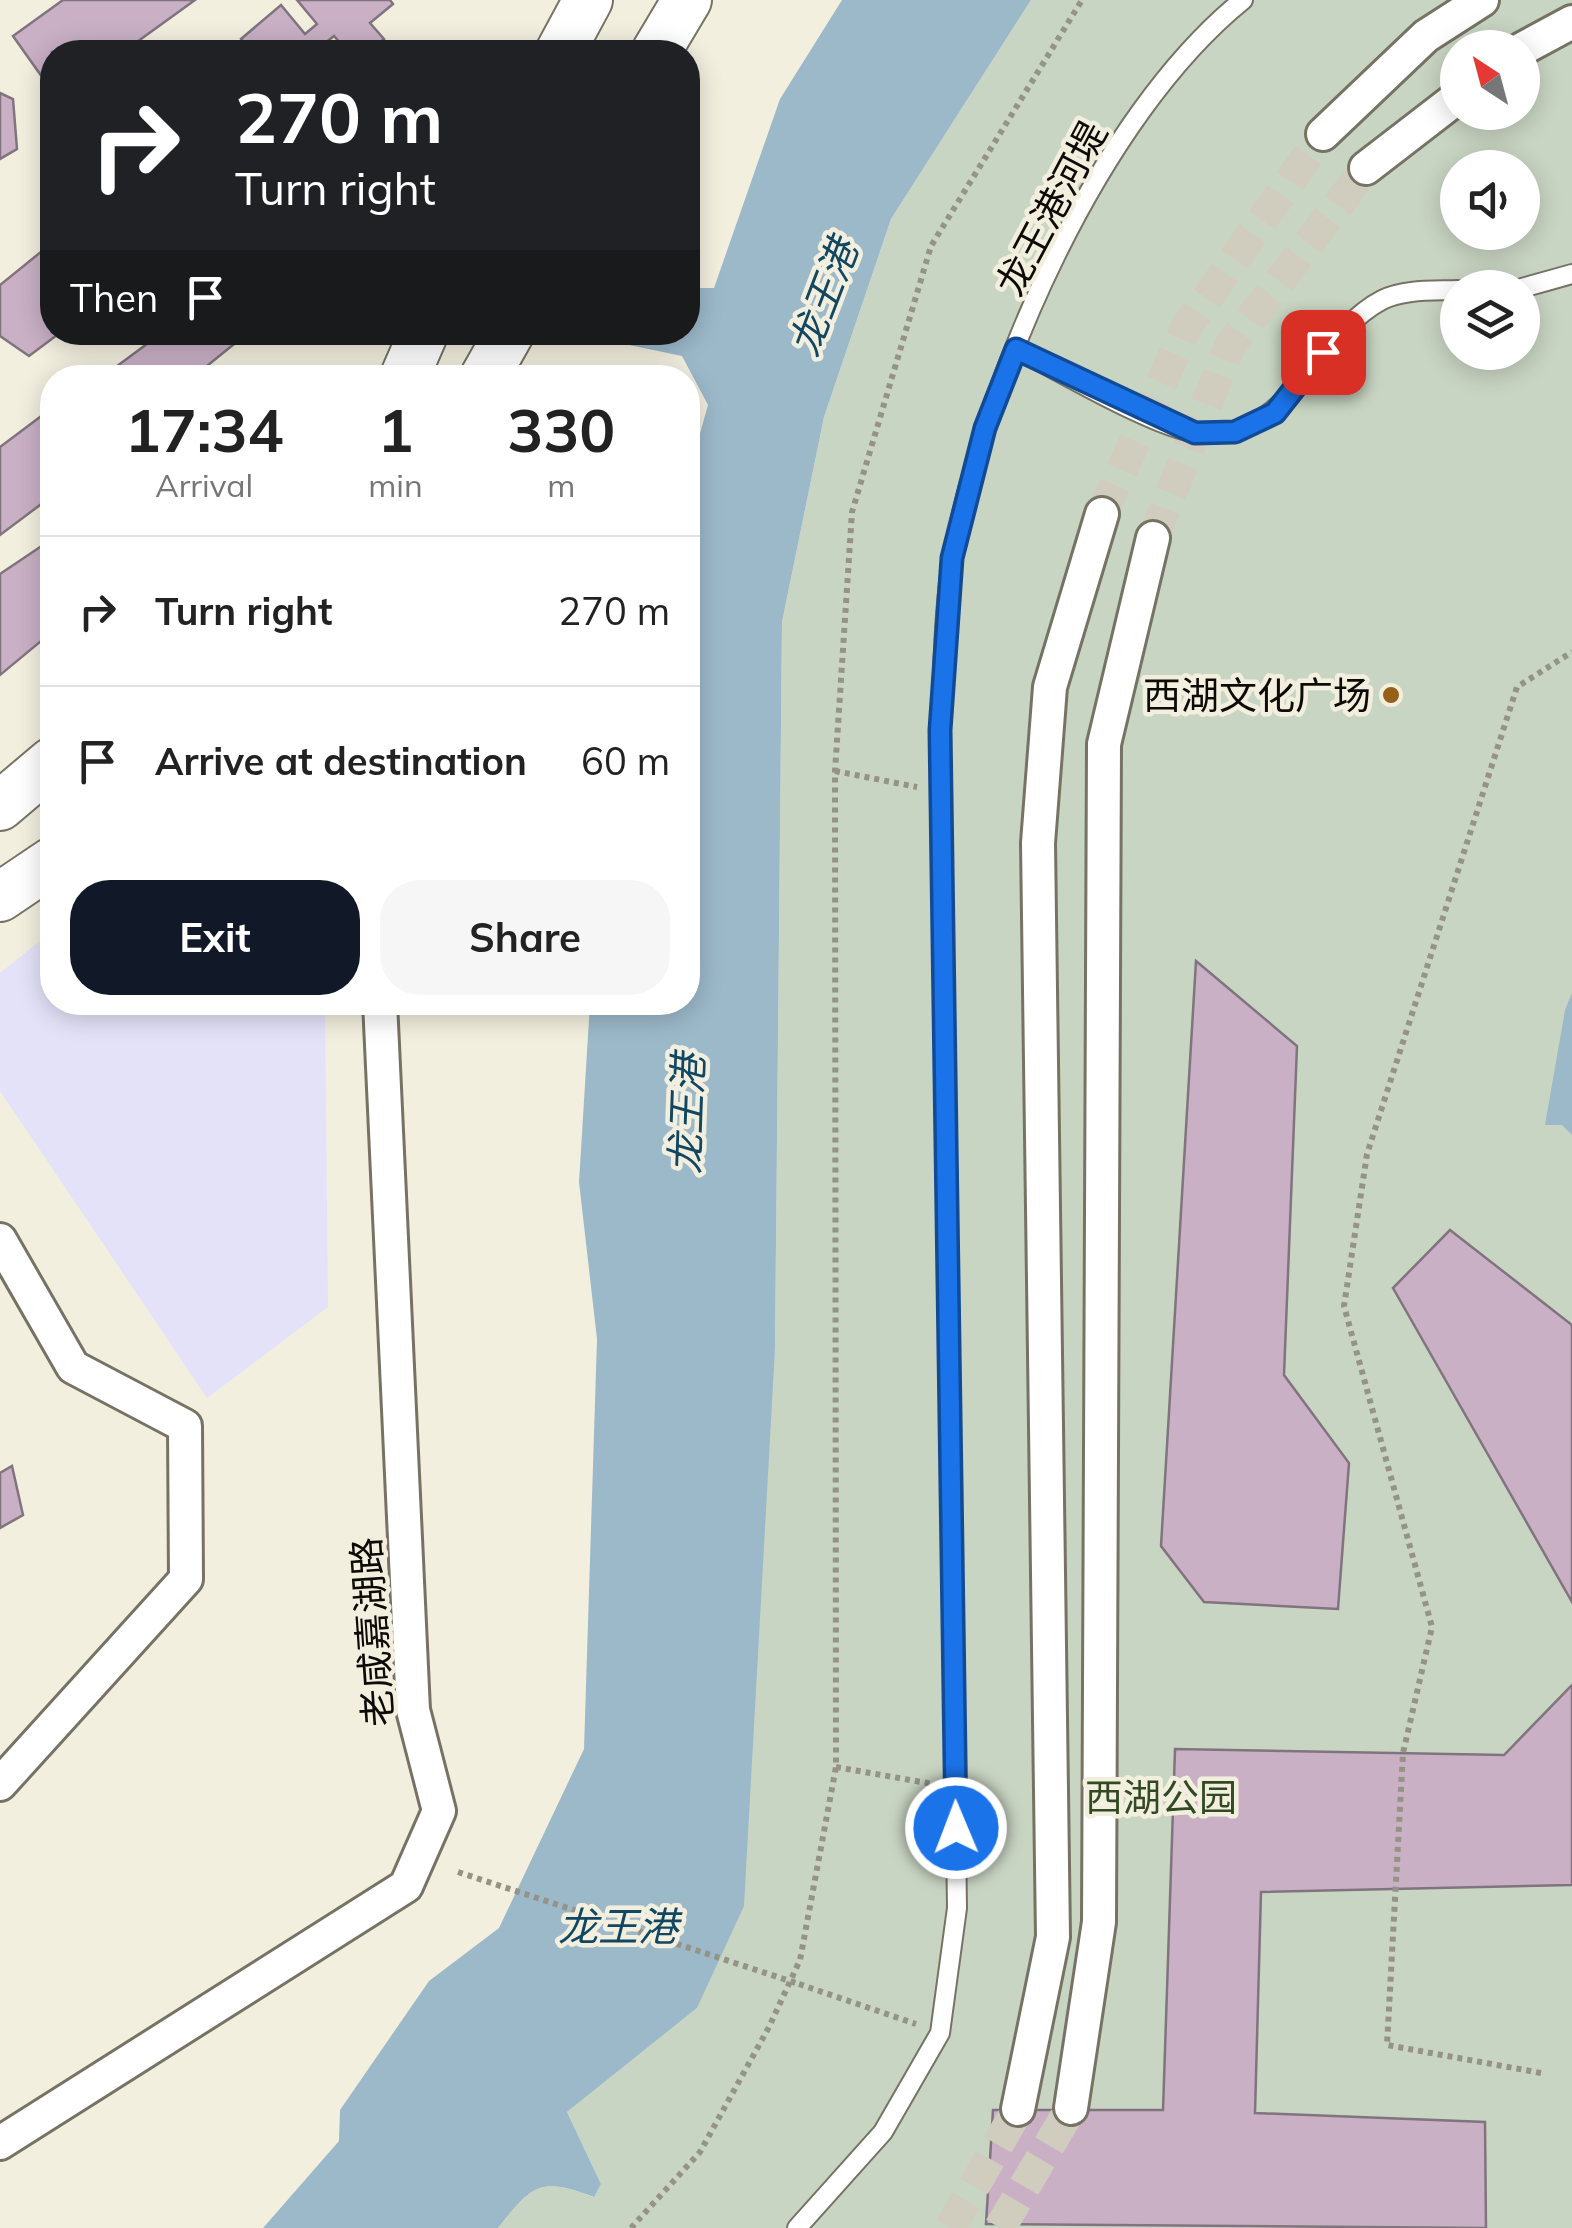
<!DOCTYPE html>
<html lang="en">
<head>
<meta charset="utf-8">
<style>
	body { margin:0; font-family:Mulish,"Noto Sans SC",sans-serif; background:#f6f6f6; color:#222; height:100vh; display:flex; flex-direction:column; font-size:38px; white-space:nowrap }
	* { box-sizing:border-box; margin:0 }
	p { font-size:32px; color:#767676 }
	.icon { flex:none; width:55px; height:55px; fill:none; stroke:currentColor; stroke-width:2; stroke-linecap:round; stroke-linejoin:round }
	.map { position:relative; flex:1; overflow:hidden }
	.side { position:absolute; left:40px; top:365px; width:660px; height:650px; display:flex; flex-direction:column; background:#fff; border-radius:40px; box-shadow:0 5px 25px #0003 }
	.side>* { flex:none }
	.banner { position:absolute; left:40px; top:40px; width:660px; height:305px; border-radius:40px; box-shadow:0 5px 25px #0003; background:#202124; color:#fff; overflow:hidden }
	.needle { width:65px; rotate:324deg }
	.fabs { position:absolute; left:1440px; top:30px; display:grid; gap:20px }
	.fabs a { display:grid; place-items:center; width:100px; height:100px; border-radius:50%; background:#fff; box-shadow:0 5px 25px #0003; font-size:50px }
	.pin { position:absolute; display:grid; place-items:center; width:85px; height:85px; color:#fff; margin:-42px; border-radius:20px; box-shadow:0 5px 15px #0006 }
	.me { position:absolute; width:110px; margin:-55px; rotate:359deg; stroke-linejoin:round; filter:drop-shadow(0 0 8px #0008) }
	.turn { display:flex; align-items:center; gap:35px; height:210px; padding:0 30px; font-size:45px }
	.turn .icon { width:130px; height:130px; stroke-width:2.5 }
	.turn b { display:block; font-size:70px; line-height:85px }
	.then { display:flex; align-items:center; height:95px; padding:0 30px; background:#0003; gap:20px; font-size:38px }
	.eta { display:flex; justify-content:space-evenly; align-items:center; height:170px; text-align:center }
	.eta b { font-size:60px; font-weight:700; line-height:70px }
	.action { display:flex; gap:20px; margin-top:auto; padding:20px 30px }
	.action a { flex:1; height:115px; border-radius:40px; background:#111827; color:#fff; font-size:40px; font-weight:700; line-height:115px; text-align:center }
	.action a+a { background:#f6f6f6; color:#222 }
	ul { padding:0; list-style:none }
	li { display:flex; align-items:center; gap:30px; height:150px; padding:0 30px; border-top:2px solid #e0e0e0 }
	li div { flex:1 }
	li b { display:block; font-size:38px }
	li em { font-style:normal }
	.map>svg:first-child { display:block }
	.commercial { fill:#e4e2f8 }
	.green { fill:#c9d5c3; fill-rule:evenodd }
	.water { fill:#9cb9ca }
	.building { fill:#c9b0c5; stroke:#80747e; stroke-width:2.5 }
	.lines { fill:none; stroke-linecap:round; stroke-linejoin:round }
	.minor-tunnel { stroke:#d0cdbf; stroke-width:32; stroke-dasharray:32 16; stroke-linecap:butt }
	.service-casing { stroke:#767365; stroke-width:22 }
	.minor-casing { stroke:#767365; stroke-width:38 }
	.secondary-casing { stroke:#767365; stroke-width:52 }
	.path { stroke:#959287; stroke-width:6; stroke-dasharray:5 5; stroke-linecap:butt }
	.service { stroke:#fff; stroke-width:18 }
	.minor { stroke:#fff; stroke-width:32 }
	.secondary { stroke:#fff; stroke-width:48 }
	.path-bridge { stroke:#959287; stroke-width:6; stroke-dasharray:5 5; stroke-linecap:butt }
	.route-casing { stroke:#114b97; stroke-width:25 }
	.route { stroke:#1a73e8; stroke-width:18 }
	.poi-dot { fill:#965f18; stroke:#f3efdf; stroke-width:4 }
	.labels { text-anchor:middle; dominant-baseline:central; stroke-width:9; stroke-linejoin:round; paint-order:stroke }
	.street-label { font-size:38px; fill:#0d0b07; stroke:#f3efdf }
	.poi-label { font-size:38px; fill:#0d0b07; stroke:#f3efdf; text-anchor:end }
	.park-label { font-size:38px; fill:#314a23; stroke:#f3efdf }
	.water-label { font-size:40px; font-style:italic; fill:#124762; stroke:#f3efdf }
</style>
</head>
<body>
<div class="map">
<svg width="1572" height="2228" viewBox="0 0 1572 2228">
	<rect width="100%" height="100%" fill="#f3efdf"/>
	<path class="commercial" d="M 52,931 L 52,1002 L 325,1003 L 328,1307 L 207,1398 L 0,1091 L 0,973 Z"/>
	<path class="green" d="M 1031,0 L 1572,0 L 1572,2228 L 498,2228 C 532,2186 540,2176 593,2197 L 601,2184 L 567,2112 L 697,2008 L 775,1349 L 782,622 L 824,417 L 891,219 ZM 1458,48 L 1522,48 L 1522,112 L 1458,112 ZM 1458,168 L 1522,168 L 1522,232 L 1458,232 ZM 1458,288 L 1522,288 L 1522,352 L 1458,352 Z"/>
	<g class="water">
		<path d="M 842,0 L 1031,0 L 891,219 L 824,417 L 782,622 L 775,1349 L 744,1906 L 697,2008 L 567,2112 L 601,2184 L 594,2197 C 540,2176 532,2185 498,2228 L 263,2228 L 339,2141 L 340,2110 L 429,1981 L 499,1928 L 584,1749 L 597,1339 L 579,1182 L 590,1003 L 688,1002 L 688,476 L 708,405 L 682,356 L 629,345 L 633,333 L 688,332 L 688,288 L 714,288 L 780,99 Z"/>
		<path d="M 1572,993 L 1572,1135 L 1562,1125 L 1545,1125 L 1565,1010 Z"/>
	</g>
	<g class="building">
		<path d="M 63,0 L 195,0 L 123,52 L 52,52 L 52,91 L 13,36 Z"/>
		<path d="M 297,0 L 390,0 L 393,4 L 370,23 L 384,39 L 367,52 L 348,52 L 334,36 L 314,52 L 252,52 L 241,39 L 281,5 L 305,34 L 317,24 Z"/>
		<path d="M 0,93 L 13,99 L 17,149 L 0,159 Z"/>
		<path d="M 52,243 L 52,332 L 61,332 L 29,356 L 0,336 L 0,285 Z"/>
		<path d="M 163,332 L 249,332 L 192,378 L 101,378 Z"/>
		<path d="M 44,414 L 52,425 L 52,496 L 0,535 L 0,447 Z"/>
		<path d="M 52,539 L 52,632 L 0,675 L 0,574 Z"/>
		<path d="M 1196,961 L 1297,1046 L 1284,1375 L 1349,1463 L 1338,1609 L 1204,1602 L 1161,1546 Z"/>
		<path d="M 1450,1230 L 1572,1325 L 1572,1602 L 1393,1288 Z"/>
		<path d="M 12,1466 L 23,1515 L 0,1528 L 0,1473 Z"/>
		<path d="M 1572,1685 L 1572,1885 L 1261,1892 L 1255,2113 L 1485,2122 L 1486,2228 L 986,2224 L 993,2110 L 1163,2110 L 1175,1749 L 1504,1755 Z"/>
	</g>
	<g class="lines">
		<g class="minor-tunnel">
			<path d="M 1102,514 L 1187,326 L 1323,134"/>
			<path d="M 1153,538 L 1230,346 L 1366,168"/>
			<path d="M 950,2228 L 1018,2109"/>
			<path d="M 1000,2228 L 1071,2108"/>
		</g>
		<defs>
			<g id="service">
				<path d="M 1522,288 L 1572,274"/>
				<path d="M 1016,349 C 1058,370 1155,428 1197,433 C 1291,444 1312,337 1382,300 C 1403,289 1434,291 1458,290"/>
				<path d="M 797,2228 L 883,2132 L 940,2033 L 957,1908 L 940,731 C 944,674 943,612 953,556 C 987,375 1098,117 1243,0"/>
			</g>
			<g id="minor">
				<path d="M 1522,49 L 1572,22"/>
				<path d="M 1323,134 L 1426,36 L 1482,0"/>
				<path d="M 1366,168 L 1458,97"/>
				<path d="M 0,1240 L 73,1367 L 185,1426 L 186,1579 L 0,1784"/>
				<path d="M 1071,2108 L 1099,1922 L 1104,744 L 1153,538"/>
				<path d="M 1018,2109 L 1053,1937 L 1038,843 L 1050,687 L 1102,514"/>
				<path d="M 0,2143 L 406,1886 L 439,1811 L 413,1710 L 380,1002"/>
			</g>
			<g id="secondary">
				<path d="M 560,52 L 588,0"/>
				<path d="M 656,52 L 687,0"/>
				<path d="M 404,378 L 424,332"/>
				<path d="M 484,378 L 510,332"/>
				<path d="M 0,806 L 52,762"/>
				<path d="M 0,897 L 52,862"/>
			</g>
		</defs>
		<use href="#service" class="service-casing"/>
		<use href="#minor" class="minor-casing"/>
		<use href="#secondary" class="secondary-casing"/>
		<g class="path">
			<path d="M 835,771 L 917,787"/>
			<path d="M 836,1767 L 933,1784"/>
			<path d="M 799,1984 L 916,2024"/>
			<path d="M 1541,2073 L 1387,2045 L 1403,1753 L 1432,1627 L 1344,1306 L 1367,1154 L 1517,687 L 1572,652"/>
			<path d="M 631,2228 L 700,2152 L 769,2027 L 800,1960 L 836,1767 L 835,771 L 852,512 L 931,246 L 1082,0"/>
		</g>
		<use href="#service" class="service"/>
		<use href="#minor" class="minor"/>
		<use href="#secondary" class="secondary"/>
		<path class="path-bridge" d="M 458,1872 L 799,1984"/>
	</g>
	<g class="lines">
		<defs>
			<path id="route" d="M 956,1828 L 940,730 L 952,558 L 985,428 L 1016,349 L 1195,433 L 1235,432 L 1275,413 L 1323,352"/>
		</defs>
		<use href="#route" class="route-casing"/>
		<use href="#route" class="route"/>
	</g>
	<circle class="poi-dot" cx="1391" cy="695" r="10"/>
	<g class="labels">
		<g class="street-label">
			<text transform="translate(1051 208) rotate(-62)">龙王港河堤</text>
			<text transform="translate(372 1632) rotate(-94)">老咸嘉湖路</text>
		</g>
		<g class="poi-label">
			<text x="1371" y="695">西湖文化广场</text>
		</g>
		<g class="park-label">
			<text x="1161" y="1797">西湖公园</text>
		</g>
		<g class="water-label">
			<text transform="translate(823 297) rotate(-69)">龙王港</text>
			<text transform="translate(686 1114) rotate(-88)">龙王港</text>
			<text x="618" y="1926">龙王港</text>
		</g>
	</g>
</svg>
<div class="fabs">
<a><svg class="needle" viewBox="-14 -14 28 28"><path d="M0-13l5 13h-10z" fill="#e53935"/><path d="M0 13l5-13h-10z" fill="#767676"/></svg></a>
<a><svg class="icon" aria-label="sound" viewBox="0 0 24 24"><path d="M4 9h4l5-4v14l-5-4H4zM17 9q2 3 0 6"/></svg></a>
<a><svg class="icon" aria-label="layers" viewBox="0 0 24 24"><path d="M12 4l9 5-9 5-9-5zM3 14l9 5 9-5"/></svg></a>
</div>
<div class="pin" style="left:1323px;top:352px;background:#d93025"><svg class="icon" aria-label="arrive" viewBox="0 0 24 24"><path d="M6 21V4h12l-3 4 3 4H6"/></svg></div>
<svg class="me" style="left:956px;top:1828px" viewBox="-20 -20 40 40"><circle r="17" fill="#1a73e8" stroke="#fff" stroke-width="3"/><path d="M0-11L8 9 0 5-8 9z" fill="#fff"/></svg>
<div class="banner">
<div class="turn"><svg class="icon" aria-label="right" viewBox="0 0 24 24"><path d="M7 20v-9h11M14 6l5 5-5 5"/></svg><div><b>270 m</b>Turn right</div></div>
<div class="then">Then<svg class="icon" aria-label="arrive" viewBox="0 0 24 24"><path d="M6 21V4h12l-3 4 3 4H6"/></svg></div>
</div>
<section class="side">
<div class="eta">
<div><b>17:34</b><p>Arrival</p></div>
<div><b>1</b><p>min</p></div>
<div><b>330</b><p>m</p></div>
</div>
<ul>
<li><svg class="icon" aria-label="right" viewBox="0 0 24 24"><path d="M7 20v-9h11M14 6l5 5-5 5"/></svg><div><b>Turn right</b></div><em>270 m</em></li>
<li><svg class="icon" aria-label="arrive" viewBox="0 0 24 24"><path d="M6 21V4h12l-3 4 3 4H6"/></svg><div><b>Arrive at destination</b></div><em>60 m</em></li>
</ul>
<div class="action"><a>Exit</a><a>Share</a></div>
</section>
</div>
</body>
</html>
